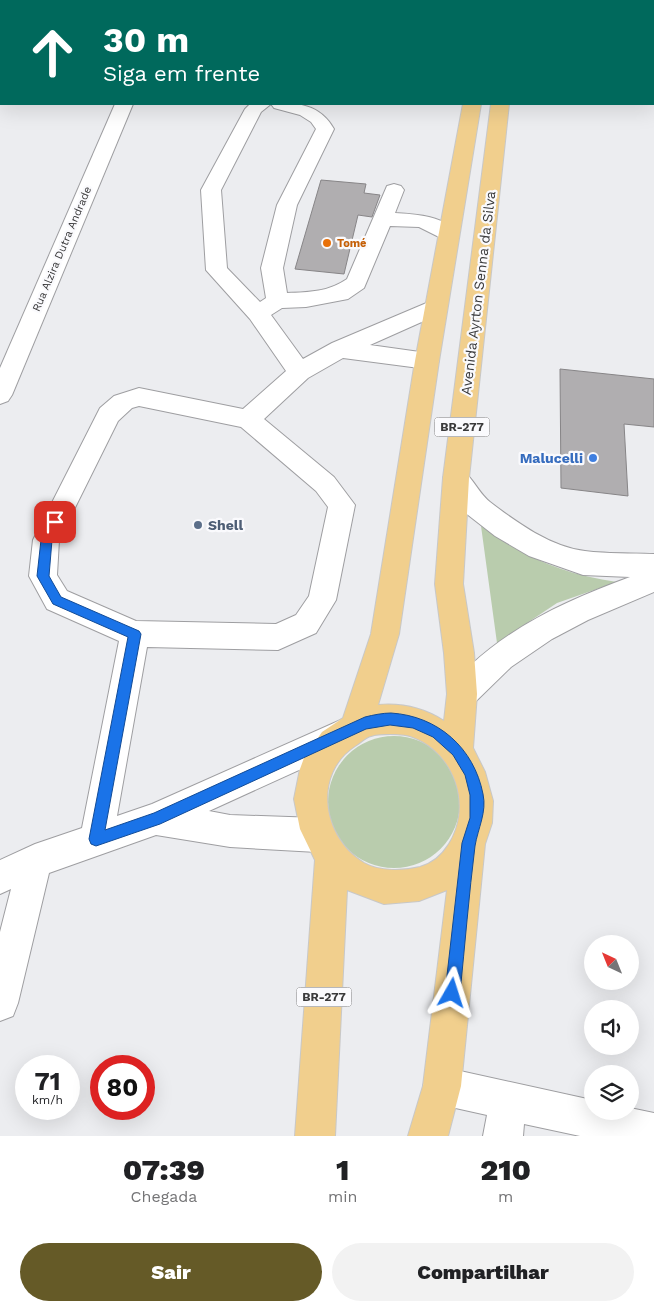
<!DOCTYPE html>
<html lang="pt">
<head>
<meta charset="utf-8">
<style>
	body { margin:0; font-family:"Work Sans",sans-serif; background:#f2f2f2; color:#202124; height:100vh; display:flex; flex-direction:column; font-size:19px; white-space:nowrap }
	* { box-sizing:border-box; margin:0 }
	p { font-size:16px; color:#757577 }
	.icon { flex:none; width:28px; height:28px; fill:none; stroke:currentColor; stroke-width:2; stroke-linecap:round; stroke-linejoin:round }
	.map { position:relative; height:1136px; overflow:hidden }
	.details { display:flex; flex-direction:column; background:#fff; flex:1 }
	.details>* { flex:none }
	.hud { position:absolute; left:0px; top:0px; width:655px; height:105px; box-shadow:0 5px 20px #0002; background:#00695c; color:#fff; overflow:hidden }
	.needle { width:32px; rotate:317deg }
	.fabs { position:absolute; left:584px; top:935px; display:grid; gap:10px }
	.fabs a { display:grid; place-items:center; width:55px; height:55px; border-radius:50%; background:#fff; box-shadow:0 5px 20px #0002; font-size:25px }
	.speed { position:absolute; left:15px; top:1055px; display:flex; gap:10px; font-size:25px; font-weight:700; text-align:center }
	.speed>* { display:grid; place-content:center; width:65px; height:65px; border-radius:50%; background:#fff; box-shadow:0 5px 20px #0002; line-height:1 }
	.speed small { font-size:12px; font-weight:400 }
	.speed .limit { border:8px solid #d22; background:#fff; color:#111 }
	.pin { position:absolute; display:grid; place-items:center; width:42px; height:42px; color:#fff; margin:-21px; border-radius:10px; box-shadow:0 2px 8px #0006 }
	.me { position:absolute; width:55px; margin:-28px; rotate:6deg; stroke-linejoin:round; filter:drop-shadow(0 0 4px #0008) }
	.turn { display:flex; align-items:center; gap:18px; height:105px; padding:0 20px; font-size:22px }
	.turn .icon { width:65px; height:65px; stroke-width:2.5 }
	.turn b { display:block; font-size:35px; line-height:42px }
	.eta { display:flex; justify-content:space-evenly; align-items:center; height:85px; text-align:center }
	.eta b { font-size:30px; font-weight:800; line-height:35px }
	.action { display:flex; gap:10px; margin-top:auto; padding:10px 20px }
	.action a { flex:1; height:58px; border-radius:30px; background:#655a27; color:#fff; font-size:20px; font-weight:800; line-height:58px; text-align:center }
	.action a+a { background:#f2f2f2; color:#202124 }
	.map>svg:first-child { display:block }
	.green { fill:#b9ccad }
	.building { fill:#b0aeb0; stroke:#878587 }
	.lines { fill:none; stroke-linecap:round; stroke-linejoin:round }
	.minor-casing { stroke:#9e9ea1; stroke-width:2 }
	.highway-casing { stroke:#c8c8c8; stroke-width:2 }
	.minor { fill:#fff; fill-rule:evenodd }
	.highway { fill:#f1cf8d; fill-rule:evenodd }
	.route { fill:#1a73e8; stroke:#114b97 }
	.food-dot { fill:#e8710a; stroke:#fafafd; stroke-width:2 }
	.shop-dot { fill:#3f7fe0; stroke:#fafafd; stroke-width:2 }
	.service-dot { fill:#5c6f8a; stroke:#fafafd; stroke-width:2 }
	.labels { text-anchor:middle; dominant-baseline:central; stroke-width:4.5; stroke-linejoin:round; paint-order:stroke }
	.far-food-label { font-size:11px; font-weight:bold; fill:#c56008; stroke:#fafafd; text-anchor:start }
	.far-street-label { font-size:11px; fill:#3a3a3b; stroke:#fafafd }
	.shield { fill:#fafafd; stroke:#747475; stroke-width:1 }
	.shield-label { font-size:12px; font-weight:bold; fill:#3a3a3b }
	.street-label { font-size:14px; fill:#3a3a3b; stroke:#fafafd }
	.shop-label { font-size:14px; font-weight:bold; fill:#366cbe; stroke:#fafafd; text-anchor:end }
	.service-label { font-size:14px; font-weight:bold; fill:#4e5e75; stroke:#fafafd; text-anchor:start }
</style>
</head>
<body>
<div class="map">
<svg width="654" height="1136" viewBox="0 0 654 1136">
	<rect width="100%" height="100%" fill="#ecedf0"/>
	<g class="green">
		<path d="M 481,526 C 522,557 566,575 617,582 L 557,603 L 497,643 Z"/>
		<circle cx="394" cy="802" r="66"/>
	</g>
	<g class="building">
		<path d="M 321,180 L 366,184 L 364,193 L 380,195 L 372,217 L 358,215 L 344,274 L 295,269 Z"/>
		<path d="M 560,369 L 654,379 L 654,427 L 624,424 L 628,496 L 561,488 Z"/>
	</g>
	<g class="lines">
		<defs>
			<g id="minor">
				<rect x="0" y="52" width="1" height="10"/>
				<path d="M 115,104 L 133,104 L 12,395 L 8,401 L 0,404 L 0,368 Z"/>
				<path d="M 250,104 L 271,104 L 261,112 L 221,190 L 227,268 L 260,302 L 266,298 L 261,268 L 277,205 L 316,129 L 311,122 L 300,115 L 274,108 L 271,104 C 297,102 320,104 334,129 L 297,205 L 283,268 L 287,293 C 310,292 328,292 347,279 L 387,186 L 394,184 L 401,186 L 404,190 L 395,213 C 415,214 447,216 459,235 L 456,240 L 449,242 L 419,227 L 390,226 L 364,288 L 348,299 L 306,307 L 282,308 L 271,315 L 303,359 L 332,343 L 436,299 L 444,302 L 447,307 L 444,312 L 370,345 L 427,353 L 435,355 L 439,361 L 435,367 L 427,369 L 343,358 L 308,378 L 264,419 L 334,477 L 355,505 L 336,600 L 316,633 L 278,650 L 147,647 L 117,816 L 152,804 L 343,719 L 354,723 L 358,734 L 354,745 L 209,811 L 230,815 L 317,818 L 329,823 L 334,835 L 329,847 L 317,852 L 230,847 L 156,835 L 49,873 L 18,1003 L 13,1016 L 0,1021 L 0,932 L 11,889 L 0,894 L 0,860 L 35,844 L 82,828 L 119,641 L 47,609 L 29,576 L 33,540 L 100,408 L 114,396 L 139,388 L 243,409 L 286,371 L 250,319 L 206,270 L 201,190 L 245,109 ZM 139,406 L 241,427 L 316,491 L 328,507 L 309,596 L 296,615 L 276,624 L 136,621 L 67,591 L 57,575 L 59,540 L 118,421 L 132,408 Z"/>
				<path d="M 456,468 C 472,473 477,492 490,502 C 516,522 551,547 585,551 C 607,554 631,553 654,554 L 654,592 L 588,620 L 552,639 L 511,667 L 473,704 L 462,708 L 451,704 L 447,694 C 452,682 461,674 471,665 C 516,623 573,598 630,577 L 583,575 L 529,556 L 495,536 L 463,511 L 443,478 L 447,471 Z"/>
				<path d="M 442,1067 L 592,1100 L 592,1111 L 630,1111 L 630,1108 L 654,1113 L 654,1136 L 580,1136 L 524,1124 L 523,1136 L 483,1136 L 487,1115 L 442,1105 L 428,1100 L 423,1086 L 428,1072 Z"/>
			</g>
			<g id="highway">
				<rect x="482" y="0" width="16" height="1"/>
				<rect x="506" y="0" width="16" height="1"/>
				<path d="M 463,104 L 481,104 L 439,361 L 399,634 L 378,705 C 401,703 424,708 444,721 L 447,694 L 444,653 L 435,584 L 443,478 L 491,104 L 509,104 L 469,478 L 463,584 L 474,653 L 477,694 L 473,748 L 485,772 L 493,801 L 492,823 L 485,844 L 461,1086 L 448,1136 L 408,1136 L 423,1086 L 447,890 L 419,901 L 384,904 L 347,890 L 335,1136 L 295,1136 L 315,860 L 300,829 L 294,799 L 300,769 L 304,758 L 322,732 L 343,718 L 371,634 L 415,361 ZM 390,734 C 397,734 406,734 413,737 C 455,753 473,806 449,844 C 442,855 434,863 420,867 C 403,871 380,872 364,863 C 322,838 312,774 355,746 C 360,743 366,737 371,736 C 377,734 384,734 390,734 Z"/>
			</g>
		</defs>
		<use href="#minor" class="minor-casing"/>
		<use href="#highway" class="highway-casing"/>
		<use href="#minor" class="minor"/>
		<use href="#highway" class="highway"/>
	</g>
	<path class="route" d="M 55,518 L 61,522 L 52,540 L 49,576 L 61,597 L 139,631 L 141,634 L 105,830 L 154,813 L 365,717 C 373,715 383,713 391,713 C 438,716 474,748 483,794 C 487,812 478,828 475,846 C 469,894 465,944 460,993 L 458,998 L 452,1000 L 447,998 L 445,993 L 462,843 L 470,818 L 470,795 L 465,775 L 453,755 L 433,737 L 413,728 L 390,725 L 366,729 L 160,824 L 96,846 L 91,844 L 89,839 L 128,637 L 53,604 L 37,576 L 41,540 L 51,519 Z"/>
	<circle class="food-dot" cx="327" cy="243" r="5"/>
	<circle class="shop-dot" cx="593" cy="458" r="5"/>
	<circle class="service-dot" cx="198" cy="525" r="5"/>
	<g class="labels">
		<g class="far-food-label">
			<text x="337" y="243">Tomé</text>
		</g>
		<g class="far-street-label">
			<text transform="translate(62 249) rotate(-67)">Rua Alzira Dutra Andrade</text>
		</g>
		<g class="shield">
			<rect x="434.5" y="417.5" width="55" height="19" rx="4"/>
			<rect x="296.5" y="987.5" width="55" height="19" rx="4"/>
		</g>
		<g class="shield-label">
			<text x="462" y="427">BR-277</text>
			<text x="324" y="997">BR-277</text>
		</g>
		<g class="street-label">
			<text transform="translate(478 293) rotate(-83)">Avenida Ayrton Senna da Silva</text>
		</g>
		<g class="shop-label">
			<text x="583" y="458">Malucelli</text>
		</g>
		<g class="service-label">
			<text x="208" y="525">Shell</text>
		</g>
	</g>
</svg>
<div class="fabs">
<a><svg class="needle" viewBox="-14 -14 28 28"><path d="M0-13l5 13h-10z" fill="#e53935"/><path d="M0 13l5-13h-10z" fill="#757577"/></svg></a>
<a><svg class="icon" aria-label="sound" viewBox="0 0 24 24"><path d="M4 9h4l5-4v14l-5-4H4zM17 9q2 3 0 6"/></svg></a>
<a><svg class="icon" aria-label="layers" viewBox="0 0 24 24"><path d="M12 4l9 5-9 5-9-5zM3 14l9 5 9-5"/></svg></a>
</div>
<div class="speed"><div>71<small>km/h</small></div><div class="limit">80</div></div>
<div class="pin" style="left:55px;top:522px;background:#d93025"><svg class="icon" aria-label="arrive" viewBox="0 0 24 24"><path d="M6 21V4h12l-3 4 3 4H6"/></svg></div>
<svg class="me" style="left:452px;top:993px" viewBox="-20 -20 40 40"><path d="M0-17L14 15 0 8-14 15z" fill="#1a73e8" stroke="#fff" stroke-width="4"/></svg>
<div class="hud">
<div class="turn"><svg class="icon" aria-label="ahead" viewBox="0 0 24 24"><path d="M12 20V5M6 11l6-6 6 6"/></svg><div><b>30 m</b>Siga em frente</div></div>
</div>
</div>
<section class="details">
<div class="eta">
<div><b>07:39</b><p>Chegada</p></div>
<div><b>1</b><p>min</p></div>
<div><b>210</b><p>m</p></div>
</div>
<div class="action"><a>Sair</a><a>Compartilhar</a></div>
</section>
</body>
</html>
